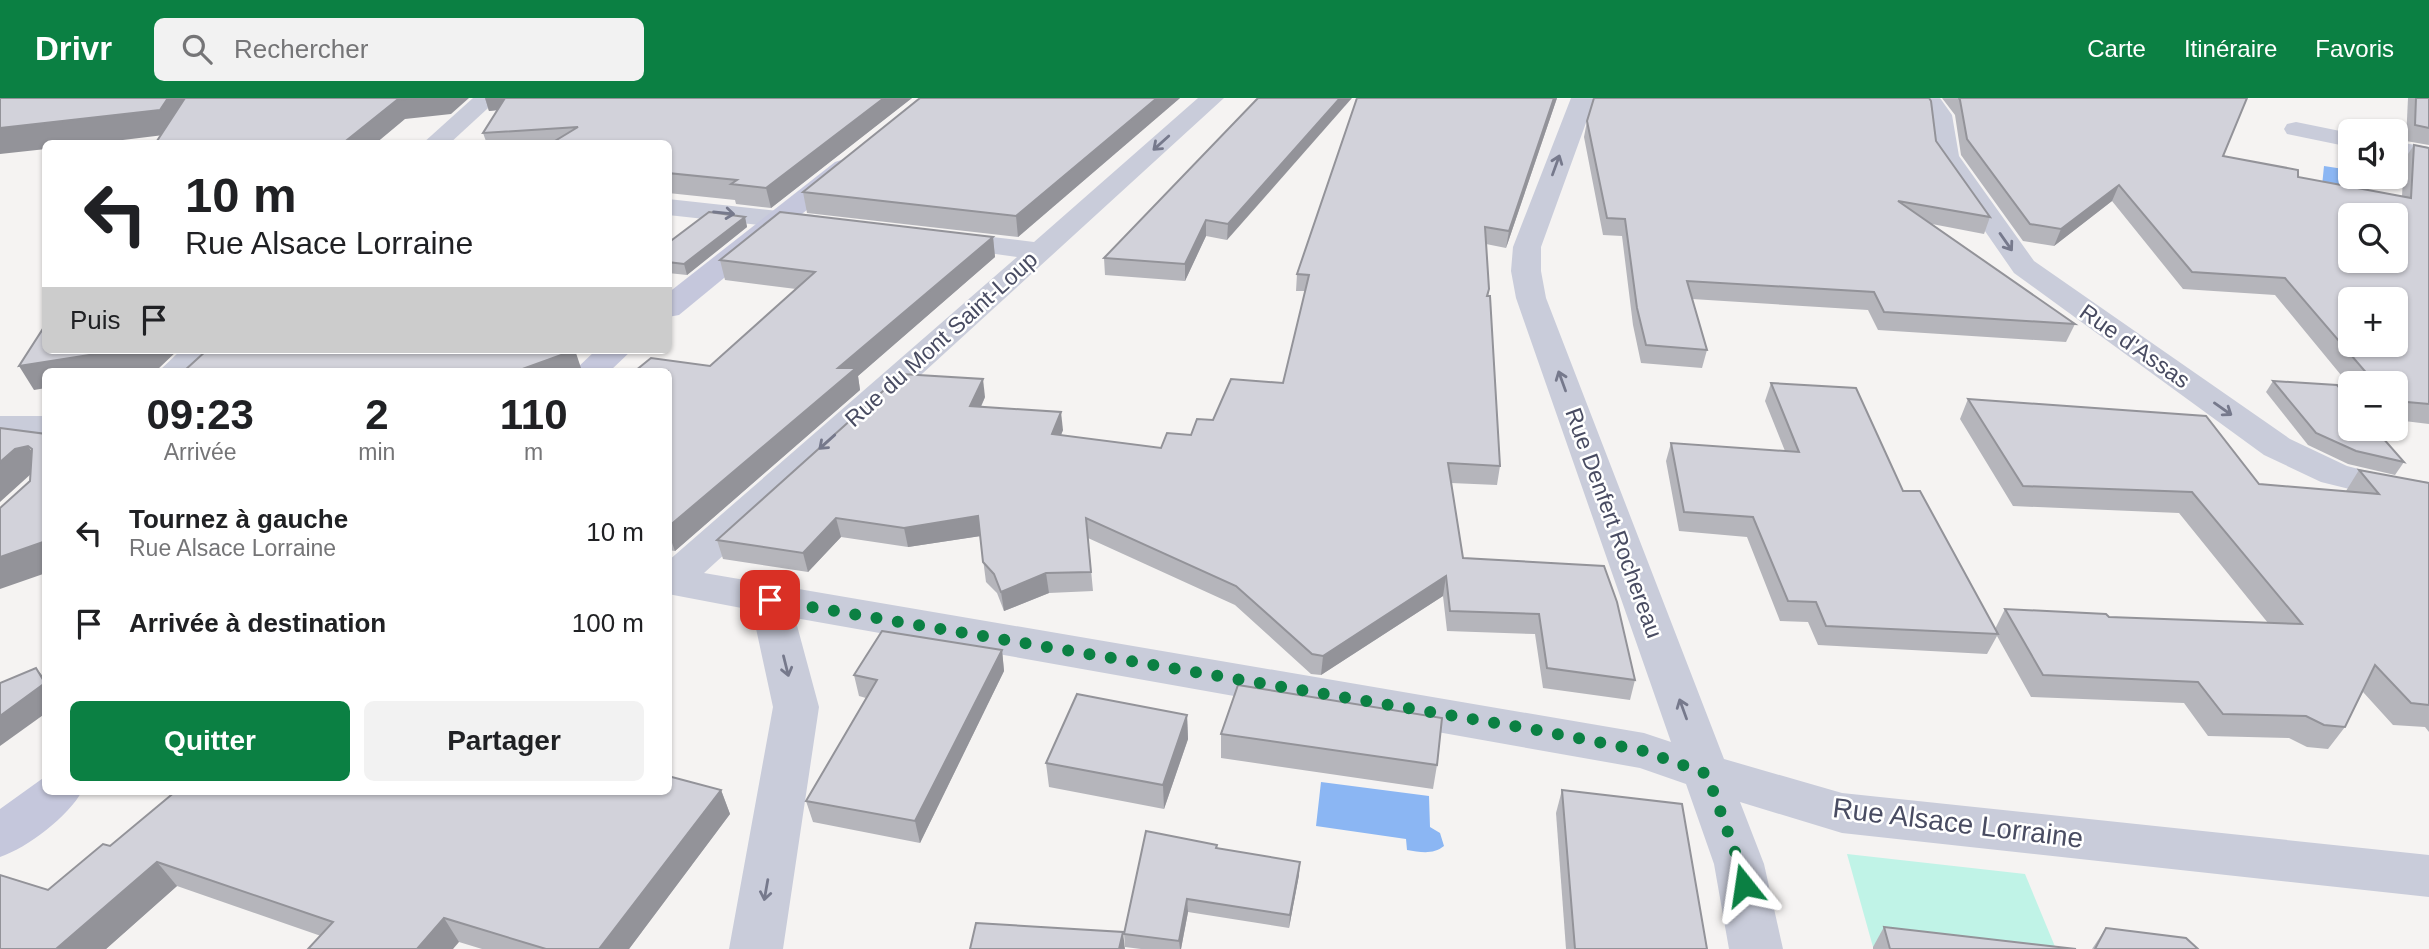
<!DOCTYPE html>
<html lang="fr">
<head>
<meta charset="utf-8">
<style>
	body { margin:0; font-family:Helvetica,sans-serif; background:#f2f2f2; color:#202124; height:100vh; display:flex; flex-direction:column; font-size:26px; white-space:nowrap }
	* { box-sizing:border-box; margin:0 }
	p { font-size:23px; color:#757577 }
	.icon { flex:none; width:38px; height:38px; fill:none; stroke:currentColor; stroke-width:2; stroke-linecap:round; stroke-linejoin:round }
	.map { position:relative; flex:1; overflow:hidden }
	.drawer { position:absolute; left:42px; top:270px; width:630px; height:427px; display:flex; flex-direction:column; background:#fff; border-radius:10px; box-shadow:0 2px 5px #0004 }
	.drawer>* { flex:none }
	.banner { position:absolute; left:42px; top:42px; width:630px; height:214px; border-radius:10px; box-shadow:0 2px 5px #0004; background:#fff; color:#202124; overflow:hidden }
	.buttons { position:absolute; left:2338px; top:21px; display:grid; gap:14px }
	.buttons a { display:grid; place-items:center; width:70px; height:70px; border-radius:10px; background:#fff; box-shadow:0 2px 5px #0004; font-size:35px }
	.pin { position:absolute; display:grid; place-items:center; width:60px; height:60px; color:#fff; margin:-30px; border-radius:14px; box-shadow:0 4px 10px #0006 }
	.me { position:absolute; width:77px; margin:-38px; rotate:345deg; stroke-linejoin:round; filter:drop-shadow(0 0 5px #0008) }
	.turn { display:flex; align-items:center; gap:24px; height:147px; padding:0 28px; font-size:32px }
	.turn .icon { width:91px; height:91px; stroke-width:2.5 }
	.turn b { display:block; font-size:49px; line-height:60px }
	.then { display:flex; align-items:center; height:66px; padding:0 28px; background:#0003; gap:14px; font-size:26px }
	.eta { display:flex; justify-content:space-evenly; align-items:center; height:119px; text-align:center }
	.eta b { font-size:42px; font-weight:800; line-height:49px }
	.cta { display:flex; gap:14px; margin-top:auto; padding:14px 28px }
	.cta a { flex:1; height:80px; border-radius:10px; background:#0b8043; color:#fff; font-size:28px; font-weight:800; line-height:80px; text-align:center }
	.cta a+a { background:#f2f2f2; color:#202124 }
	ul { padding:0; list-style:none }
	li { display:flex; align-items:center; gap:21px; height:91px; padding:0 28px }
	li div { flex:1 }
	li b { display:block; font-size:26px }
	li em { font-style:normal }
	header { display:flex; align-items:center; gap:42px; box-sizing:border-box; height:98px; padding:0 35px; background:#0b8043; color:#fff }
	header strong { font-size:33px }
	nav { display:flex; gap:38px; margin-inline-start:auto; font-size:24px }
	.search { width:490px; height:63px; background:#f2f2f2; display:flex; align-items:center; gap:18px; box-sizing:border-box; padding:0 24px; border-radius:10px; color:#757577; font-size:26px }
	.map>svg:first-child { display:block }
	.green { fill:#c0f3e7 }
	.water { fill:#8bb6f3 }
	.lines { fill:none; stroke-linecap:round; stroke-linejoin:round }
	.street { fill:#c9ccda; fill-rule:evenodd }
	.secondary { fill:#c5c7dc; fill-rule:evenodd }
	.wall { fill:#b5b5bb }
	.shaded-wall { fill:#939399 }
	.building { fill:#d2d2da; stroke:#939399; stroke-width:2; fill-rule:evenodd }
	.oneway { stroke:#76798c }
	.route { stroke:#0b8043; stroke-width:12; stroke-dasharray:0 21.6 }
	.labels { text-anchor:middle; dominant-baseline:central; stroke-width:5; stroke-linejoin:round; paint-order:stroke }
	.street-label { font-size:23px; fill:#494c62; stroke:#fff }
	.near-street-label { font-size:28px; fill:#494c62; stroke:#fff }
</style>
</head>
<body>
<header>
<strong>Drivr</strong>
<div class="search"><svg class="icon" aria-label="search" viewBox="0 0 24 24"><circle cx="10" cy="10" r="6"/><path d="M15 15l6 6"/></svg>Rechercher</div>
<nav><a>Carte</a><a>Itinéraire</a><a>Favoris</a></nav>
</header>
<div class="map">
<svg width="2429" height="851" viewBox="0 0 2429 851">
	<rect width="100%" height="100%" fill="#f5f3f2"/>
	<path class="green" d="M 1847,756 L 2025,776 L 2056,851 L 1873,849 Z"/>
	<g class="water">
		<path d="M 2324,68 L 2350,72 L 2350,79 L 2358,79 L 2357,95 L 2322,88 Z"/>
		<path d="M 1321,684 L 1429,698 L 1430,729 L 1440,735 L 1444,748 C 1433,757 1420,754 1407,752 L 1406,741 L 1316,728 Z"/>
	</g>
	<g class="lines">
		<g class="street">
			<path d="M 473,0 L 499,0 L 449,46 L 422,46 Z"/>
			<path d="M 1198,0 L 1224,0 L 704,475 L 1644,635 L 1671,644 L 1516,200 L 1511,173 L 1513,149 L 1571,0 L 1595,0 L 1541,149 L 1541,173 L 1546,200 L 1724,661 L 1842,695 L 2429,757 L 2429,799 L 1842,735 L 1740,704 L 1764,766 L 1783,851 L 1729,851 L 1714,766 L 1686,686 L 1640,670 L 795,520 L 819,609 L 783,851 L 729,851 L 773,609 L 752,512 L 668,496 L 668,463 L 1017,159 L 931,147 L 927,141 L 931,135 L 941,133 L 1034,144 Z"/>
			<path d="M 1916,0 L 1940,0 L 1952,17 L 1959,58 L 2034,163 L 2290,341 L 2347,368 L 2386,378 L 2429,384 L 2429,406 L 2386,400 L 2321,384 L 2264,357 L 2014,175 L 1933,58 L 1928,17 Z"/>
			<path d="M 2296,24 L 2350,35 L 2350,49 L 2287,36 L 2284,31 L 2287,26 Z"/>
			<path d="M 2396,44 L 2429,49 L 2429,65 L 2396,58 Z"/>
			<path d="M 668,101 L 815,117 L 825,119 L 829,125 L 825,131 L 815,133 L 668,117 Z"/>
			<path d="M 181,252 L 217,252 L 195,273 L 159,273 Z"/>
			<rect x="0" y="318" width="46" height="20"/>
		</g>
		<g class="secondary">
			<path d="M 844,61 L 853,64 L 857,69 L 853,74 L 679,217 L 668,219 L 668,195 L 835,64 Z"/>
			<path d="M 596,252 L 632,252 L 610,273 L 574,273 Z"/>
			<path d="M 46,678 L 46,693 L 82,693 C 69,718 27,750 0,759 L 0,711 Z"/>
		</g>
	</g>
	<g class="wall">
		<path d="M 485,0 L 912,0 L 771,110 L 736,106 L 735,102 L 668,95 L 668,46 L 487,46 L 483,35 L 497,12 L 489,13 Z"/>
		<path d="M 920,0 L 1180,0 L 1018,139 L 807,115 L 803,94 Z"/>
		<path d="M 1258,0 L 1227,142 L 1206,138 L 1185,183 L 1105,177 L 1104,160 Z"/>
		<path d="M 1357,0 L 1557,0 L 1506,150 L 1486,146 L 1489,191 L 1488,198 L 1500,368 L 1497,387 L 1451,385 L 1463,460 L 1635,582 L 1630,602 L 1543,590 L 1535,536 L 1447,533 L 1443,498 L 1321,577 L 1311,576 L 1235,507 L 1088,440 L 1093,493 L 1049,495 L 1004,513 L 997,495 L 986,484 L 980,438 L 908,449 L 841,439 L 808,474 L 723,461 L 717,442 L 985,299 L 981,309 L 1063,332 L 1061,337 L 1161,350 L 1191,337 L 1213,322 L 1283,285 L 1305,193 L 1296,193 L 1297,176 Z"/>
		<path d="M 1942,0 L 2247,0 L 2223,58 L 2298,79 L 2402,98 L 2404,62 L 2414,47 L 2429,50 L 2429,326 L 2396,322 L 2396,285 L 2350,285 L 2350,288 L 2275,197 L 2183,191 L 2112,103 L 2054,148 L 2023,143 L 1961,57 L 1955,17 Z"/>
		<path d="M 2408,0 L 2429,0 L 2429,47 L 2406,43 Z"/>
		<path d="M 1587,23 L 1936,43 L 1990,119 L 1984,136 L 1932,126 L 2075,226 L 2066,244 L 1878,232 L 1868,212 L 1692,201 L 1707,252 L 1702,270 L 1641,265 L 1633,227 L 1622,138 L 1603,137 L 1584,39 Z"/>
		<path d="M 745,119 L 747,129 L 687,177 L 668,175 L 668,145 Z"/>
		<path d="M 993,139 L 995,159 L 858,278 L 860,292 L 675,453 L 668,452 L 668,273 L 710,268 L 796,191 L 725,182 L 720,162 Z"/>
		<path d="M 2273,283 L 2404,364 L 2395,377 L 2348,366 L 2308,347 L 2266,294 Z"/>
		<path d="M 1771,285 L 1903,393 L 1995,531 L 2005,511 L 2109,519 L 2268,525 L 2179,415 L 2013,408 L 1960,321 L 1968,301 L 2259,386 L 2346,393 L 2359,372 L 2429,385 L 2429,634 L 2425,629 L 2393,627 L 2363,594 L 2345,629 L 2328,651 L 2307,649 L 2289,640 L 2208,638 L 2184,605 L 2031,599 L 1997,538 L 1987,556 L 1818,547 L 1808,524 L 1780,523 L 1747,439 L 1679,433 L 1666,363 L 1671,345 L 1785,353 L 1765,303 Z"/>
		<path d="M 1002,552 L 1004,573 L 920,745 L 813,724 L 806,703 L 866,600 L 859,598 L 854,577 Z"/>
		<path d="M 1187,617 L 1188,641 L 1164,711 L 1049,689 L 1046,665 Z"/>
		<path d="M 1221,636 L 1437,667 L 1433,691 L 1221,660 Z"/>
		<path d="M 721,692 L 730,716 L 629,851 L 482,851 L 459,844 L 321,838 L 177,788 L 106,851 L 0,851 L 48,792 L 110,748 Z"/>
		<path d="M 1562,692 L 1707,851 L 1566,851 L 1556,715 Z"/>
		<path d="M 1217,751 L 1299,777 L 1289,830 L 1188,814 L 1181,851 L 1141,851 L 1125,849 L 1124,836 Z"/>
		<path d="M 1884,829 L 2076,851 L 1873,851 L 1873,849 Z"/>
		<path d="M 2106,830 L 2198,851 L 2092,851 Z"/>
	</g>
	<g class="shaded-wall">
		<path d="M 168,0 L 194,0 L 172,36 L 90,46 L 46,46 L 46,51 L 0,56 L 0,30 Z"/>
		<path d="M 416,0 L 469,0 L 451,16 L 405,21 L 375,46 L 342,46 L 397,2 Z"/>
		<path d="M 485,0 L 513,0 L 517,10 L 489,13 Z"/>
		<path d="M 884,0 L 912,0 L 771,110 L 766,90 Z"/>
		<path d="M 1157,0 L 1180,0 L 1018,139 L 1016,118 Z"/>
		<path d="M 1340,0 L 1352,0 L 1227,142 L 1228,126 Z"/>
		<path d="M 1554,0 L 1557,0 L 1506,150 L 1509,133 Z"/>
		<path d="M 2119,87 L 2112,103 L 2054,148 L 2061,131 Z"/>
		<path d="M 745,119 L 747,129 L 687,177 L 684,166 Z"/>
		<path d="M 1206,122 L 1206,138 L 1185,183 L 1185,166 Z"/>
		<path d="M 993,139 L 995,159 L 858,278 L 860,292 L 675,453 L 668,434 L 668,429 L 838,270 Z"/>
		<path d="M 121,252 L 178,252 L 157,272 L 150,273 L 46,273 L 46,290 L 34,292 L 19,268 Z"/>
		<path d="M 575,252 L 582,273 L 517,273 Z"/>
		<path d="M 983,281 L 985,299 L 973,326 L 970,308 Z"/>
		<path d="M 1061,314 L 1063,332 L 1054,354 L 1052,336 Z"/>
		<path d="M 28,348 L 45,372 L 32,375 L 0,404 L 0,364 L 15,351 Z"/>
		<path d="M 978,418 L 981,438 L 908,449 L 904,430 Z"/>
		<path d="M 836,420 L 841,439 L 808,474 L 803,455 Z"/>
		<path d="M 46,443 L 46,475 L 0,491 L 0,459 Z"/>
		<path d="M 1046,475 L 1049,495 L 1004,513 L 1001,494 Z"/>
		<path d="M 1446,478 L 1443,498 L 1321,577 L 1323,558 Z"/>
		<path d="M 1002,552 L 1004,573 L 920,745 L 915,723 Z"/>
		<path d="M 36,570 L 46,582 L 46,615 L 0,648 L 0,618 Z"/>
		<path d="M 1187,617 L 1188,641 L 1164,711 L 1163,687 Z"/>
		<path d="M 721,692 L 730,716 L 629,851 L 599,851 Z"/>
		<path d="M 157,764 L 177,788 L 106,851 L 56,851 Z"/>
		<path d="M 1300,764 L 1299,777 L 1289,830 L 1290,817 Z"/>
		<path d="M 1187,801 L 1188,814 L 1181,851 L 1180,851 L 1179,843 Z"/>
		<path d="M 444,820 L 459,844 L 453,851 L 417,851 Z"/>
		<path d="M 1123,834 L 1125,851 L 1119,851 Z"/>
	</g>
	<g class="building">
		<path d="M 0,0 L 168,0 L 160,12 L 0,30 Z"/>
		<path d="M 185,0 L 416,0 L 397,2 L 342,46 L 155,46 Z"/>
		<path d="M 505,0 L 884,0 L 766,90 L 731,86 L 737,82 L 668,75 L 668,46 L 550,46 L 578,29 L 483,35 Z"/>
		<path d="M 920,0 L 1157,0 L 1016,118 L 803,94 Z"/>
		<path d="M 1258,0 L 1340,0 L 1228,126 L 1206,122 L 1185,166 L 1104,160 Z"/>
		<path d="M 1357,0 L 1554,0 L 1509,133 L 1485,129 L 1489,191 L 1487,198 L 1490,198 L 1500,368 L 1448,365 L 1463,460 L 1604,468 L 1617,504 L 1635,582 L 1547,570 L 1539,516 L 1450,513 L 1446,478 L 1323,558 L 1312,556 L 1236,488 L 1086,420 L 1091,474 L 1046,475 L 1001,494 L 994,476 L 983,464 L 978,418 L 904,430 L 836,420 L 803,455 L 717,442 L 902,276 L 983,281 L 970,308 L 1061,314 L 1052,336 L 1161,350 L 1167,335 L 1191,337 L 1197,321 L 1213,322 L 1231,281 L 1283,285 L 1309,177 L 1297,176 Z"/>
		<path d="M 1594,0 L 1929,0 L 1931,3 L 1936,43 L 1990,119 L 1898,103 L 2075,226 L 1884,214 L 1874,194 L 1687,183 L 1707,252 L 1646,247 L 1637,210 L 1625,121 L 1607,120 L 1587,23 Z"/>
		<path d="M 1959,0 L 2247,0 L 2223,58 L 2298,72 L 2298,79 L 2411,100 L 2414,47 L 2429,50 L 2429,306 L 2396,303 L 2396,285 L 2375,285 L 2285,180 L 2192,174 L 2119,87 L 2061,131 L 2030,126 L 1967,41 L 1960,2 ZM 2350,117 L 2396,117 L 2396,163 L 2350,163 ZM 2350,201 L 2396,201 L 2396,247 L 2350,247 Z"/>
		<path d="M 2416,0 L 2429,0 L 2429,30 L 2415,27 Z"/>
		<path d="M 709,114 L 745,119 L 684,166 L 668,164 L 668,145 Z"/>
		<path d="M 780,114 L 993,139 L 838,270 L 856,270 L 668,429 L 668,273 L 635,273 L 651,260 L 710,268 L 815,174 L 720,162 Z"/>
		<path d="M 46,226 L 46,252 L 121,252 L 19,268 Z"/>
		<path d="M 207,252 L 575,252 L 517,273 L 184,273 Z"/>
		<path d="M 2273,283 L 2337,287 L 2350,302 L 2350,331 L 2375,331 L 2404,364 L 2356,353 L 2316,335 Z"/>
		<path d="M 1771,285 L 1856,290 L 1903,393 L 1920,393 L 1998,536 L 1826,528 L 1816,504 L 1788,503 L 1753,419 L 1684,414 L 1671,345 L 1799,354 Z"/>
		<path d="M 1968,301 L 2206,318 L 2259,386 L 2379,396 L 2359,372 L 2429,385 L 2429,607 L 2411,605 L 2375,567 L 2345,629 L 2324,627 L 2306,618 L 2223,616 L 2198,584 L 2043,577 L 2005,511 L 2106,516 L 2109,519 L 2302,526 L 2192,394 L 2023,388 Z"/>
		<path d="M 0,330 L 46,336 L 46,443 L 0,459 L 0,410 L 30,383 L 32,351 L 28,348 L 15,351 L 0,364 Z"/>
		<path d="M 882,533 L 1002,552 L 915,723 L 806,703 L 877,582 L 854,577 Z"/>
		<path d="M 36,570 L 45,585 L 0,618 L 0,585 Z"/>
		<path d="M 1238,587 L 1442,620 L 1437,667 L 1221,636 Z"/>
		<path d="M 1077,596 L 1187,617 L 1163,687 L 1046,665 Z"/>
		<path d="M 668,678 L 721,692 L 599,851 L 546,851 L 444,820 L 417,851 L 308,851 L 333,824 L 157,764 L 56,851 L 0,851 L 0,777 L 48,792 L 103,746 L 110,748 L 176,693 L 668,693 Z"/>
		<path d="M 1562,692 L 1682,706 L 1707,851 L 1575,851 Z"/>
		<path d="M 1146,733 L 1217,747 L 1216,750 L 1300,764 L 1290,817 L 1187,801 L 1179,843 L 1124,836 Z"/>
		<path d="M 976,825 L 1123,834 L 1119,851 L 970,851 Z"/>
		<path d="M 1884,829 L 2076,851 L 1890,851 Z"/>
		<path d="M 2106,830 L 2186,840 L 2198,851 L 2095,851 Z"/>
	</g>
	<defs><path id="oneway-shaft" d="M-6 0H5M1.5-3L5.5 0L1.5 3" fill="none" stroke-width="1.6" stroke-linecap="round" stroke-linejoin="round" transform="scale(1.75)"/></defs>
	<g class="oneway">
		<use href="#oneway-shaft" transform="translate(1161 45) rotate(138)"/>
		<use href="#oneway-shaft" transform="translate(1556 67) rotate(-70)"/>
		<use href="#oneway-shaft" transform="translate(724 115) rotate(6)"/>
		<use href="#oneway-shaft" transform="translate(2006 144) rotate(55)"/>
		<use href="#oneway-shaft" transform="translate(1562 283) rotate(-110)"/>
		<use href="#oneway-shaft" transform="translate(2223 311) rotate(35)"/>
		<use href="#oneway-shaft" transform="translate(827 344) rotate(138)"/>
		<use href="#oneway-shaft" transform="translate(786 568) rotate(76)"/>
		<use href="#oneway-shaft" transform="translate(1683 611) rotate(-110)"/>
		<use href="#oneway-shaft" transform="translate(766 792) rotate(100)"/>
	</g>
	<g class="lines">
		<path class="route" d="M 770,502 L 1531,631 L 1644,653 L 1707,676 L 1739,765 L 1744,787"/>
	</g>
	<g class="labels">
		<g class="street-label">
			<text transform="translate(941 241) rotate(-42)">Rue du Mont Saint-Loup</text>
			<text transform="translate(2135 248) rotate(35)">Rue d'Assas</text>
			<text transform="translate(1614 425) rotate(70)">Rue Denfert Rochereau</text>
		</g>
		<g class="near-street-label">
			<text transform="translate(1958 725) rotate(7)">Rue Alsace Lorraine</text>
		</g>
	</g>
</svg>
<div class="buttons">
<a><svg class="icon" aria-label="sound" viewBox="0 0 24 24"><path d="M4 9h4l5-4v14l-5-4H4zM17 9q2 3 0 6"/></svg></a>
<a><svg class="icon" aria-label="search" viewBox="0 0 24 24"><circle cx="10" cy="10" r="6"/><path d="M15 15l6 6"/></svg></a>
<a>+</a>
<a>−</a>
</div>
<div class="pin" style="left:770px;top:502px;background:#d93025"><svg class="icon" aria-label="arrive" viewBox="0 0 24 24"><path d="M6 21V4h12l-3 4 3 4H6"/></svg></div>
<svg class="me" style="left:1744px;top:787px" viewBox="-20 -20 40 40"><path d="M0-17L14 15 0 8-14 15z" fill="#0b8043" stroke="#fff" stroke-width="4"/></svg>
<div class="banner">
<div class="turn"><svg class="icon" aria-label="left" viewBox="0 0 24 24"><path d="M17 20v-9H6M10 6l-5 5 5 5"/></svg><div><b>10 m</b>Rue Alsace Lorraine</div></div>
<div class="then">Puis<svg class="icon" aria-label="arrive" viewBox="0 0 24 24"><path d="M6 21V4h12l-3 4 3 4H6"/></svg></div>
</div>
<section class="drawer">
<div class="eta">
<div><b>09:23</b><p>Arrivée</p></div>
<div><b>2</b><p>min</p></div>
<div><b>110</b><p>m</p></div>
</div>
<ul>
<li><svg class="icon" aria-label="left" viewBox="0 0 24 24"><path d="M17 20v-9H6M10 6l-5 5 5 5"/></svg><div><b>Tournez à gauche</b><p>Rue Alsace Lorraine</p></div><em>10 m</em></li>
<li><svg class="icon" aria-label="arrive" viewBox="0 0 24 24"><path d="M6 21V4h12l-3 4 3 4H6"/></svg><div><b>Arrivée à destination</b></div><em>100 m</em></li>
</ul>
<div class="cta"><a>Quitter</a><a>Partager</a></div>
</section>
</div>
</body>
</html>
